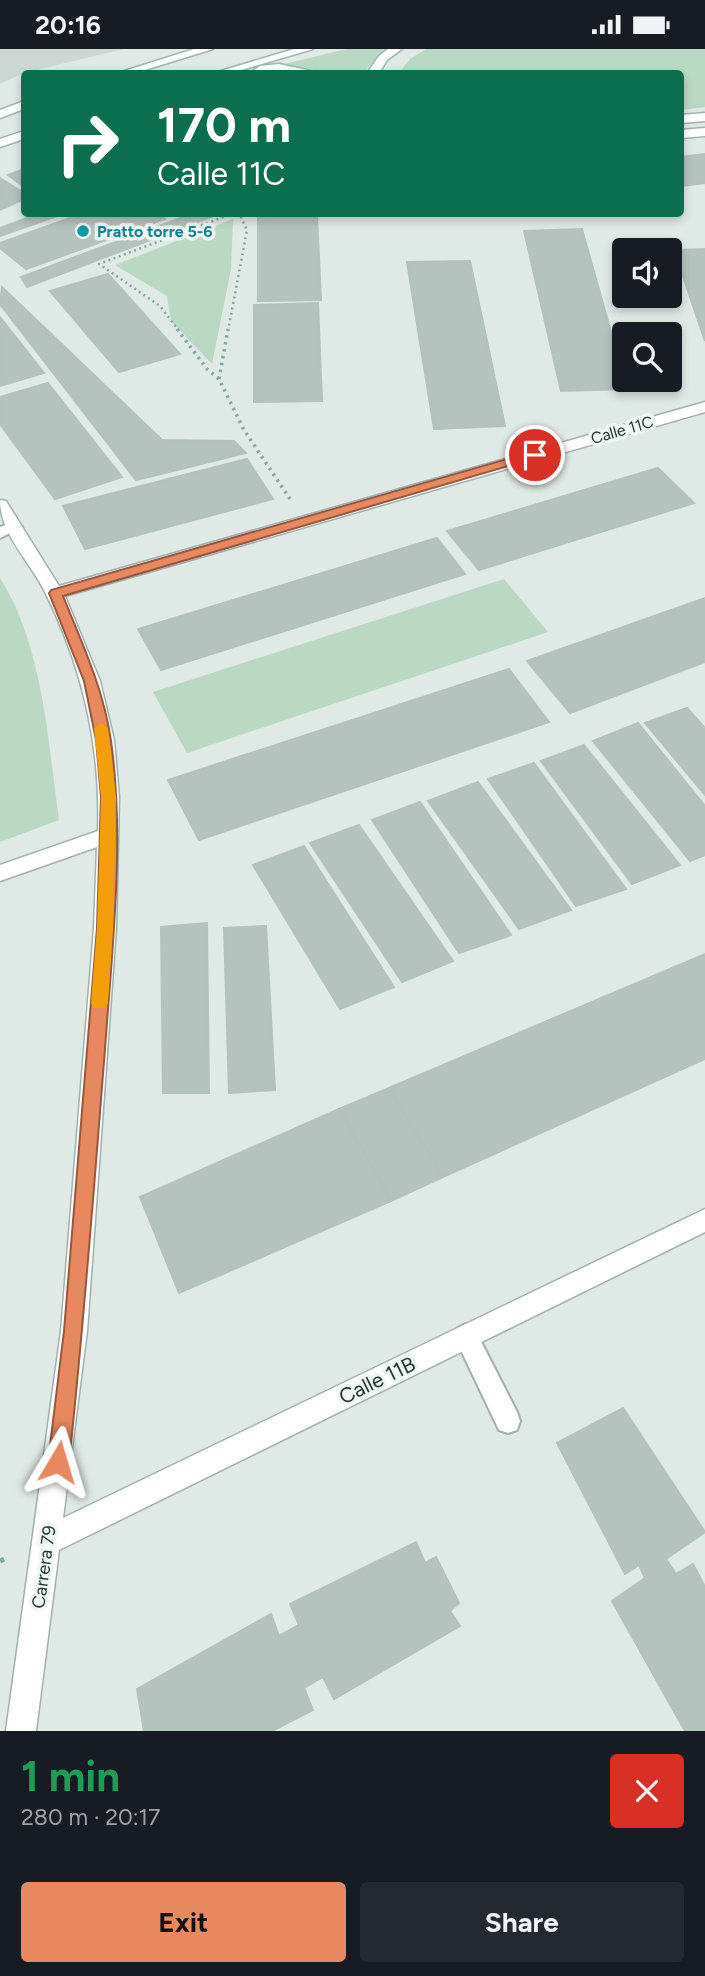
<!DOCTYPE html>
<html lang="en">
<head>
<meta charset="utf-8">
<style>
	body { margin:0; font-family:Figtree,sans-serif; background:#242831; color:#f1f3f6; height:100vh; display:flex; flex-direction:column; font-size:26px; white-space:nowrap }
	* { box-sizing:border-box; margin:0 }
	p { font-size:23px; color:#9ea1a6 }
	.icon { flex:none; width:38px; height:38px; fill:none; stroke:currentColor; stroke-width:2; stroke-linecap:round; stroke-linejoin:round }
	.map { position:relative; height:1682px; overflow:hidden }
	.side { display:flex; flex-direction:column; background:#171b24; flex:1 }
	.side>* { flex:none }
	.banner { position:absolute; left:21px; top:21px; width:663px; height:147px; border-radius:7px; box-shadow:0 4px 10px #0003; background:#0b6e4f; color:#fff; overflow:hidden }
	.controls { position:absolute; left:612px; top:189px; display:grid; gap:14px }
	.controls a { display:grid; place-items:center; width:70px; height:70px; border-radius:7px; background:#171b24; box-shadow:0 4px 10px #0003; font-size:35px }
	.pin { position:absolute; display:grid; place-items:center; width:60px; height:60px; color:#fff; margin:-30px; border:4px solid #fff; border-radius:50%; box-shadow:0 2px 7px #0007 }
	.me { position:absolute; width:77px; margin:-38px; rotate:7deg; stroke-linejoin:round; filter:drop-shadow(0 0 5px #0008) }
	.turn { display:flex; align-items:center; gap:24px; height:147px; padding:0 21px; font-size:32px }
	.turn .icon { width:91px; height:91px; stroke-width:2.5 }
	.turn b { display:block; font-size:49px; line-height:60px }
	.round { display:grid; place-items:center; flex:none; width:74px; height:74px; border-radius:7px; background:#242831 }
	.overview { display:flex; align-items:center; justify-content:space-between; height:119px; padding:0 21px }
	h1 { font-size:42px; font-weight:700; line-height:52px; color:#1e9e55 }
	.primary-button { display:flex; gap:14px; margin-top:auto; padding:14px 21px }
	.primary-button a { flex:1; height:80px; border-radius:7px; background:#e7885f; color:#111; font-size:28px; font-weight:700; line-height:80px; text-align:center }
	.primary-button a+a { background:#242831; color:#f1f3f6 }
	.status { display:flex; justify-content:space-between; align-items:center; height:49px; padding:0 35px; background:#171b24; direction:ltr }
	.status svg { height:19px; fill:currentColor }
	.map>svg:first-child { display:block }
	.built { fill:#cdd8d4 }
	.green { fill:#b9d9c3 }
	.building { fill:#b4c3be; stroke:#b2c2bc; stroke-width:2 }
	.lines { fill:none; stroke-linecap:round; stroke-linejoin:round }
	.lane-casing { stroke:#a2b0ac; stroke-width:4 }
	.street-casing { stroke:#a2b0ac; stroke-width:3 }
	.secondary-casing { stroke:#9fb4ad; stroke-width:3 }
	.path-far2 { stroke:#82aaa0; stroke-width:2.5; stroke-dasharray:2 3.5; stroke-linecap:butt }
	.path-far1 { stroke:#82aaa0; stroke-width:3.5; stroke-dasharray:2.5 4.5; stroke-linecap:butt }
	.path { stroke:#82aaa0; stroke-width:5; stroke-dasharray:4.5 7; stroke-linecap:butt }
	.lane { fill:#fff; fill-rule:evenodd }
	.street { fill:#fff; fill-rule:evenodd }
	.secondary { fill:#fff; fill-rule:evenodd }
	.route { fill:#e7885f; stroke:#96583e; stroke-width:2 }
	.slow { fill:#f59e0b }
	.culture-dot { fill:#0f9aa8; stroke:#eff6f3; stroke-width:2.5 }
	.labels { text-anchor:middle; dominant-baseline:central; stroke-width:7; stroke-linejoin:round; paint-order:stroke }
	.far-culture-label { font-size:16px; font-weight:bold; fill:#0d838f; stroke:#eff6f3; text-anchor:start }
	.far-street-label { font-size:16px; fill:#213733; stroke:#eff6f3 }
	.street-label { font-size:18px; fill:#213733; stroke:#eff6f3 }
	.near-street-label { font-size:21px; fill:#213733; stroke:#eff6f3 }
</style>
</head>
<body>
<div class="status"><b>20:16</b><svg viewBox="0 0 49 12"><path d="M0 12V9h3v3zM5 12V6h3v6zM10 12V3h3v9zM15 12V0h3v12zM26 1h20v11H26zM47 4h2v5h-2z"/></svg></div>
<div class="map">
<svg width="705" height="1682" viewBox="0 0 705 1682">
	<rect width="100%" height="100%" fill="#dfe9e5"/>
	<path class="built" d="M 0,0 L 124,0 L 24,24 L 0,35 Z"/>
	<g class="green">
		<path d="M 347,0 L 387,0 L 367,19 L 365,24 L 329,24 L 284,15 Z"/>
		<path d="M 426,0 L 705,0 L 705,58 L 681,61 L 681,24 L 399,24 L 410,10 Z"/>
		<path d="M 233,170 L 231,220 L 212,315 L 171,272 L 167,247 L 115,216 Z"/>
		<path d="M 0,529 C 43,596 48,693 59,771 L 0,793 Z"/>
		<path d="M 504,530 L 548,583 L 187,704 L 153,643 Z"/>
	</g>
	<g class="building">
		<path d="M 705,105 L 705,134 L 681,137 L 681,108 Z"/>
		<path d="M 24,120 L 24,138 L 8,126 Z"/>
		<path d="M 0,129 L 24,144 L 24,150 L 0,161 Z"/>
		<path d="M 41,164 L 66,164 L 0,187 L 0,179 Z"/>
		<path d="M 84,164 L 157,164 L 165,170 L 26,220 L 0,199 L 0,194 Z"/>
		<path d="M 194,164 L 221,164 L 27,238 L 21,228 Z"/>
		<path d="M 317,167 L 321,251 L 258,252 L 258,168 Z"/>
		<path d="M 582,180 L 627,340 L 561,342 L 524,182 Z"/>
		<path d="M 705,200 L 705,292 L 674,201 Z"/>
		<path d="M 470,212 L 505,377 L 434,380 L 407,213 Z"/>
		<path d="M 108,225 L 180,305 L 119,323 L 50,242 Z"/>
		<path d="M 2,238 L 162,391 L 234,392 L 246,404 L 136,431 L 0,255 Z"/>
		<path d="M 318,254 L 322,352 L 254,353 L 254,256 Z"/>
		<path d="M 0,268 L 44,324 L 0,337 Z"/>
		<path d="M 48,334 L 122,428 L 55,450 L 0,375 L 0,348 Z"/>
		<path d="M 247,410 L 273,450 L 85,500 L 63,457 Z"/>
		<path d="M 658,419 L 694,454 L 479,521 L 447,482 Z"/>
		<path d="M 437,489 L 465,525 L 161,621 L 138,580 Z"/>
		<path d="M 705,549 L 705,613 L 570,664 L 527,612 Z"/>
		<path d="M 509,620 L 549,673 L 199,791 L 168,731 Z"/>
		<path d="M 687,659 L 705,679 L 705,746 L 645,674 Z"/>
		<path d="M 638,674 L 705,757 L 705,806 L 690,812 L 593,692 Z"/>
		<path d="M 584,696 L 680,816 L 632,835 L 541,712 Z"/>
		<path d="M 534,714 L 626,840 L 576,857 L 488,730 Z"/>
		<path d="M 478,733 L 571,861 L 519,880 L 428,752 Z"/>
		<path d="M 420,753 L 511,886 L 459,904 L 372,771 Z"/>
		<path d="M 359,776 L 453,912 L 402,933 L 310,794 Z"/>
		<path d="M 304,797 L 394,938 L 340,960 L 253,816 Z"/>
		<path d="M 207,874 L 209,1044 L 163,1044 L 161,878 Z"/>
		<path d="M 266,877 L 275,1041 L 229,1044 L 224,879 Z"/>
		<path d="M 705,905 L 705,1010 L 443,1128 L 389,1039 Z"/>
		<path d="M 389,1039 L 443,1128 L 391,1152 L 339,1060 Z"/>
		<path d="M 339,1060 L 391,1152 L 179,1244 L 140,1148 Z"/>
		<path d="M 623,1359 L 705,1483 L 666,1510 L 676,1525 L 693,1515 L 705,1538 L 705,1682 L 685,1682 L 612,1552 L 645,1529 L 639,1516 L 625,1525 L 557,1394 Z"/>
		<path d="M 416,1493 L 425,1514 L 436,1508 L 459,1554 L 450,1562 L 460,1577 L 334,1650 L 323,1628 L 304,1639 L 313,1661 L 272,1682 L 144,1682 L 137,1640 L 271,1565 L 279,1587 L 299,1576 L 290,1555 Z"/>
	</g>
	<g class="lines">
		<defs>
			<g id="lane">
				<path d="M 14,473 L 22,478 L 0,489 L 0,478 Z"/>
				<path d="M 466,1275 L 474,1279 L 517,1363 L 520,1372 L 517,1381 L 508,1384 L 499,1381 L 458,1295 L 454,1287 L 458,1279 Z"/>
			</g>
			<path id="street" d="M 705,353 L 705,363 L 65,547 L 100,632 L 114,691 L 119,748 L 116,879 L 87,1282 L 63,1469 L 705,1160 L 705,1183 L 59,1501 L 36,1682 L 6,1682 L 61,1282 L 94,879 L 97,798 L 0,832 L 0,816 L 98,782 C 101,699 83,620 46,545 C 31,513 0,486 0,451 L 6,452 L 59,537 Z"/>
			<g id="secondary">
				<path d="M 194,0 L 213,0 L 135,24 L 118,24 Z"/>
				<path d="M 294,0 L 313,0 L 231,24 L 214,24 Z"/>
				<path d="M 388,0 L 402,0 L 387,11 L 379,24 L 367,24 L 379,7 Z"/>
				<path d="M 279,15 L 311,22 L 313,24 L 260,24 L 254,21 L 260,17 Z"/>
				<path d="M 24,52 L 24,60 L 0,69 L 0,61 Z"/>
				<path d="M 705,64 L 705,72 L 681,74 L 681,66 Z"/>
				<path d="M 705,79 L 705,87 L 681,89 L 681,81 Z"/>
				<path d="M 24,82 L 24,90 L 0,98 L 0,90 Z"/>
			</g>
		</defs>
		<use href="#lane" class="lane-casing"/>
		<use href="#street" class="street-casing"/>
		<use href="#secondary" class="secondary-casing"/>
		<g class="path-far2">
			<path d="M 179,282 L 160,257 L 99,215 L 234,164"/>
			<path d="M 228,282 L 247,181 L 239,164"/>
		</g>
		<g class="path-far1">
			<path d="M 177,280 L 207,320 L 219,330 L 244,381 L 290,450"/>
			<path d="M 219,330 L 228,280"/>
		</g>
		<path class="path" d="M 0,1512 L 9,1508"/>
		<use href="#lane" class="lane"/>
		<use href="#street" class="street"/>
		<use href="#secondary" class="secondary"/>
	</g>
	<path class="route" d="M 535,402 L 541,406 L 539,408 L 63,547 C 82,594 104,641 111,692 C 125,791 112,901 105,1000 C 94,1138 84,1275 69,1413 L 65,1420 L 58,1423 L 51,1420 L 48,1413 L 64,1282 L 97,879 L 101,748 L 96,691 L 84,632 L 49,544 L 51,541 Z"/>
	<path class="slow" d="M 101,674 L 108,679 L 116,748 L 113,879 L 108,954 L 105,959 L 93,959 L 91,954 L 97,879 L 101,748 L 94,679 Z"/>
	<circle class="culture-dot" cx="83" cy="182" r="7"/>
	<g class="labels">
		<g class="far-culture-label">
			<text x="97" y="182">Pratto torre 5-6</text>
		</g>
		<g class="far-street-label">
			<text transform="translate(622 381) rotate(-16)">Calle 11C</text>
		</g>
		<g class="street-label">
			<text transform="translate(44 1518) rotate(-82)">Carrera 79</text>
		</g>
		<g class="near-street-label">
			<text transform="translate(377 1331) rotate(-26)">Calle 11B</text>
		</g>
	</g>
</svg>
<div class="controls">
<a><svg class="icon" aria-label="sound" viewBox="0 0 24 24"><path d="M4 9h4l5-4v14l-5-4H4zM17 9q2 3 0 6"/></svg></a>
<a><svg class="icon" aria-label="search" viewBox="0 0 24 24"><circle cx="10" cy="10" r="6"/><path d="M15 15l6 6"/></svg></a>
</div>
<div class="pin" style="left:535px;top:406px;background:#d93025"><svg class="icon" aria-label="arrive" viewBox="0 0 24 24"><path d="M6 21V4h12l-3 4 3 4H6"/></svg></div>
<svg class="me" style="left:58px;top:1413px" viewBox="-20 -20 40 40"><path d="M0-17L14 15 0 8-14 15z" fill="#e7885f" stroke="#fff" stroke-width="4"/></svg>
<div class="banner">
<div class="turn"><svg class="icon" aria-label="right" viewBox="0 0 24 24"><path d="M7 20v-9h11M14 6l5 5-5 5"/></svg><div><b>170 m</b>Calle 11C</div></div>
</div>
</div>
<section class="side">
<div class="overview"><div><h1>1 min</h1><p>280 m · 20:17</p></div><a class="round" style="background:#d93025;color:#fff"><svg class="icon" aria-label="close" viewBox="0 0 24 24"><path d="M6 6l12 12M18 6L6 18"/></svg></a></div>
<div class="primary-button"><a>Exit</a><a>Share</a></div>
</section>
</body>
</html>
